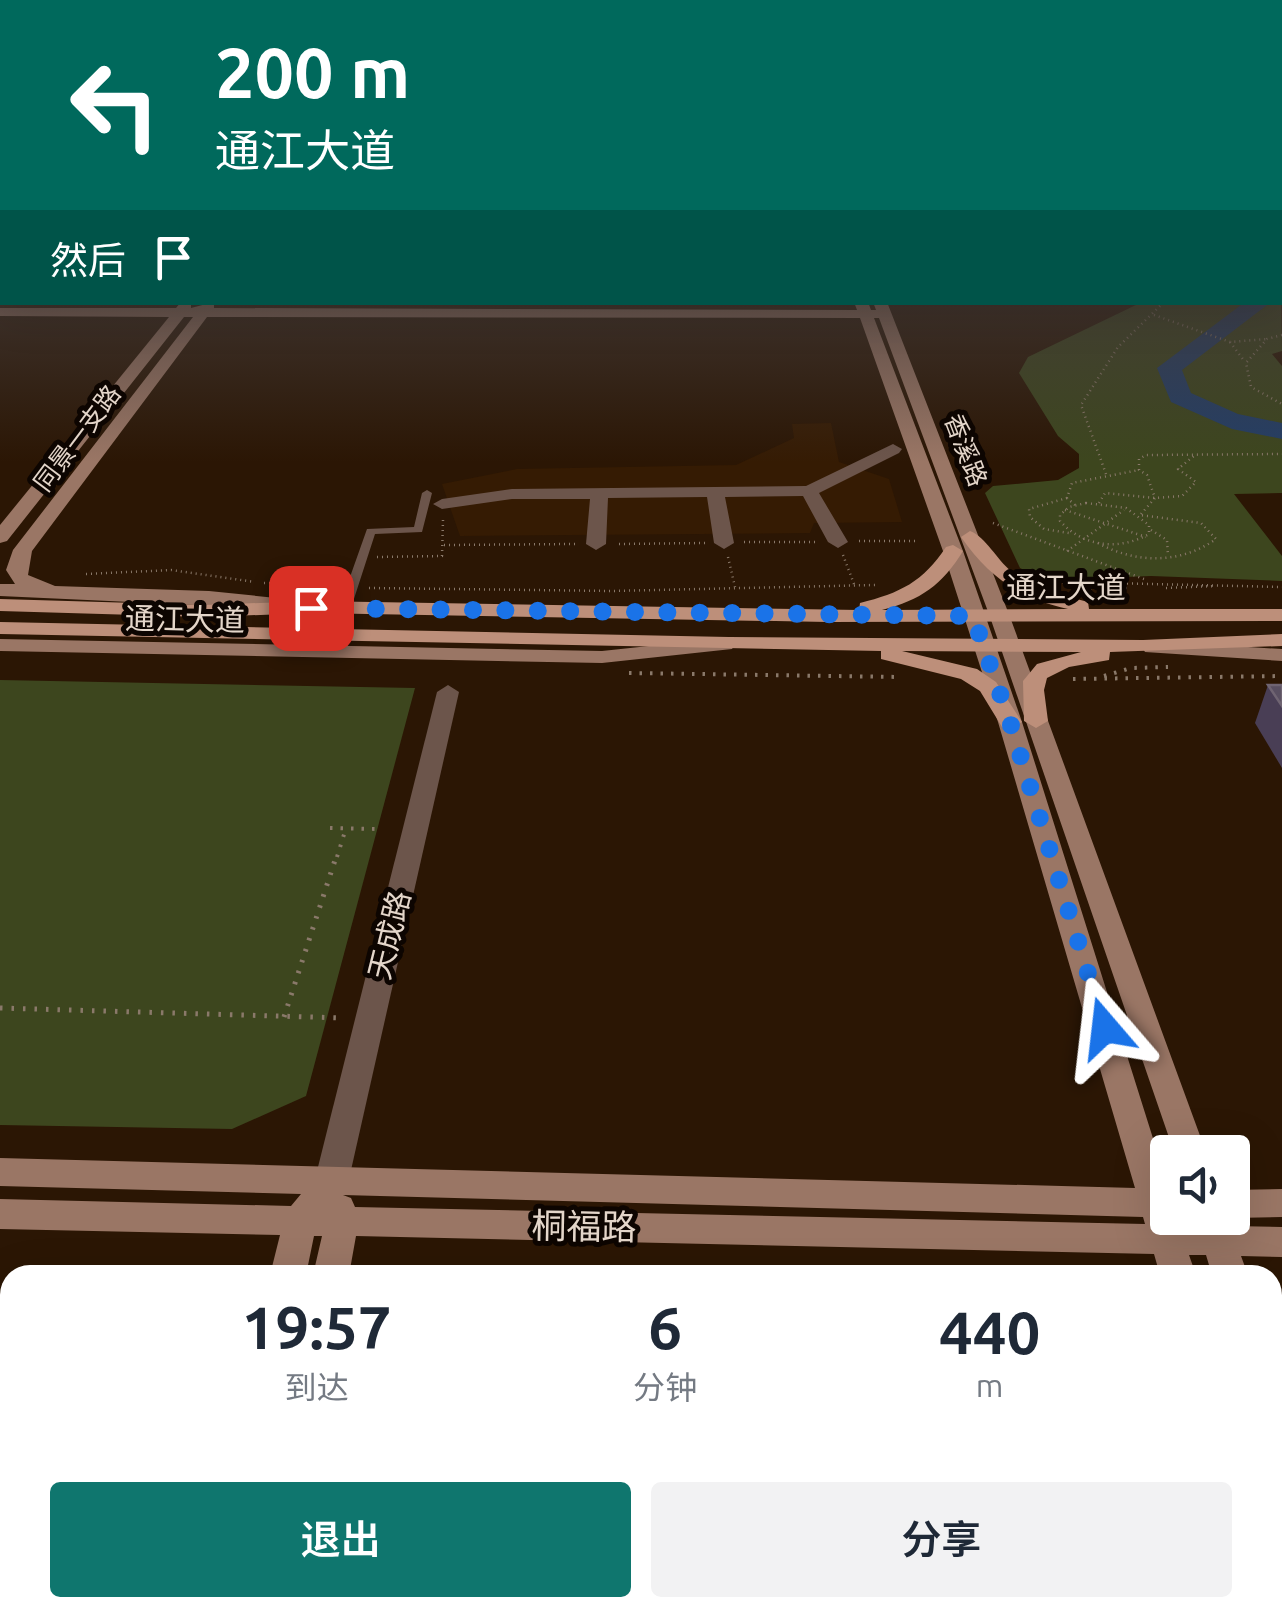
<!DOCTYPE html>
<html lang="zh">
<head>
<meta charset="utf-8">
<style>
	body { margin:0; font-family:Ubuntu,"Noto Sans SC",sans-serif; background:#f2f2f3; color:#1f2937; height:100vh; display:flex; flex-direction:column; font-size:38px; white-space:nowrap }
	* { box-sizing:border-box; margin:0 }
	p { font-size:32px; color:#747a83 }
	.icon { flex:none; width:55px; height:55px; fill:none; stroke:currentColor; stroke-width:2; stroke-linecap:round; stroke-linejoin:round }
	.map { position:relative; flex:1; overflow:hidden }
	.side { position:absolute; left:0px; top:1265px; width:1282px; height:352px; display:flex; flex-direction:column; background:#fff; border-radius:30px 30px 0 0; box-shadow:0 10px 40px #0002 }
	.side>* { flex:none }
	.guide { position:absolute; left:0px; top:0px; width:1282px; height:305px; box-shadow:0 10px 40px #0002; background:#00695c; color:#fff; overflow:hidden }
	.fabs { position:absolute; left:1150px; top:1135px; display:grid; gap:20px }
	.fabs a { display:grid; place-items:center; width:100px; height:100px; border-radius:10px; background:#fff; box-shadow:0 10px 40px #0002; font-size:50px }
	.pin { position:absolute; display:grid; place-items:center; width:85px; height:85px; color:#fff; margin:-42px; border-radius:20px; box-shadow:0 5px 15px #0006 }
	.me { position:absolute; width:110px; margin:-55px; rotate:343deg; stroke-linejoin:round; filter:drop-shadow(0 0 8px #0008) }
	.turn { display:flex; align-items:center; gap:35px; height:210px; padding:0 50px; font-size:45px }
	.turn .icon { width:130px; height:130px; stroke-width:2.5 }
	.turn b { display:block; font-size:70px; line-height:85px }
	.then { display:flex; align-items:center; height:95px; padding:0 50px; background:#0003; gap:20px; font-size:38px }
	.eta { display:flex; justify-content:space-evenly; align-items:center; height:170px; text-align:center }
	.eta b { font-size:60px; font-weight:600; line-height:70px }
	.action { display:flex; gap:20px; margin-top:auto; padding:20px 50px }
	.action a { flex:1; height:115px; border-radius:10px; background:#0f766e; color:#fff; font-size:40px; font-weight:600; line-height:115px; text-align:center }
	.action a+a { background:#f2f2f3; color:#1f2937 }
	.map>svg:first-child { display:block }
	.built { fill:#351b03 }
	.green { fill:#3d461e }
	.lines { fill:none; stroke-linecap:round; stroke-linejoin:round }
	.river { fill:#243e65; fill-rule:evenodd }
	.path-far2 { stroke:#8a796a; stroke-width:2.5; stroke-dasharray:1 4; stroke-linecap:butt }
	.path-far1 { stroke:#8a796a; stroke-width:4; stroke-dasharray:2.5 8; stroke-linecap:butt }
	.path { stroke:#8a796a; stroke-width:5; stroke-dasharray:2.5 9; stroke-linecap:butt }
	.lane { fill:#6c554b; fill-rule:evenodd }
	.street { fill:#6c554b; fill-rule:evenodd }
	.secondary { fill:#9a7665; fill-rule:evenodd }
	.primary { fill:#bd8f7a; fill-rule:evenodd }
	.wall { fill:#493e55 }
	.building { fill:#594f61; stroke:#6f6472; stroke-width:2.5 }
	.route { stroke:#1a73e8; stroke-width:18; stroke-dasharray:0 32.4 }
	.labels { text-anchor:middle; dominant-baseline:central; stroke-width:10; stroke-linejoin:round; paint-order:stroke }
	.far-street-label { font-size:25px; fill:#e4d6ca; stroke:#0d0501 }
	.street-label { font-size:30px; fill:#e4d6ca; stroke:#0d0501 }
	.near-street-label { font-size:35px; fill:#e4d6ca; stroke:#0d0501 }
</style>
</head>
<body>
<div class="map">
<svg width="1282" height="1617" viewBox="0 0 1282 1617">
	<rect width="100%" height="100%" fill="#2b1604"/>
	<g class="built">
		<path d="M 831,423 L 839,462 L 889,479 L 902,522 L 814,523 L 810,533 L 460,536 L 442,484 L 517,469 L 736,465 L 794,438 L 792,424 Z"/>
		<path d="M 0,1563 L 10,1563 L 10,1608 L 145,1608 L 142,1617 L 0,1617 Z"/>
	</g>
	<g class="green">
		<path d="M 1280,236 L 1282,351 L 1272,354 L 1282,366 L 1282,493 L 1234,494 L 1282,556 L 1282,581 L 1151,576 L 1044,580 L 1020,568 L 985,493 L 993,486 L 1058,480 L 1079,468 L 1079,454 L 1058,436 L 1019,373 L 1028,357 L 1140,303 L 1280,302 Z"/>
		<path d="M 0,680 L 415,688 L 306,1096 L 232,1129 L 0,1125 Z"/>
	</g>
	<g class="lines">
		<g class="river">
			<rect x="1280" y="243" width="2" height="13"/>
			<path d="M 1245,302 L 1271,302 L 1182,370 L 1191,393 L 1238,414 L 1282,423 L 1282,439 L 1232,429 L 1171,402 L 1157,368 Z"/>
		</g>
		<g class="path-far2">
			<path d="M 1154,315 L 1230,342 L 1267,339"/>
			<path d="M 1282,335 L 1267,339 L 1246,363 L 1251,387 L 1282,404"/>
			<path d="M 1230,342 L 1245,362"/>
			<path d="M 1106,474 L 1081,405 L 1118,347 L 1164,302"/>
			<path d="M 1067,498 L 1029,509 L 1030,517 L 1044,529 L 1069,533"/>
			<path d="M 1086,503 L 1126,508 L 1149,525 L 1149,534 C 1119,551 1083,547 1060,521 L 1060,515 L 1069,507 Z"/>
			<path d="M 1099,503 L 1105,493 L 1155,498 L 1182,496 L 1196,482 L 1178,469 L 1195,455"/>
			<path d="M 1075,505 L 1067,498 L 1072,483 L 1139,470"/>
			<path d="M 1065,510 L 1146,537"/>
			<path d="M 1141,514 L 1155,498 L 1147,475 L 1139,470 L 1139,459 L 1146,455 L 1282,454"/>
			<path d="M 993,523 L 1144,579"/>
			<path d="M 1151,530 L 1167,540 L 1168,556"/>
			<path d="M 859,541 L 916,541"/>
			<path d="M 744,542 L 815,542"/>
			<path d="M 1098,543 C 1136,564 1181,564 1216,539 L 1201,523 L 1140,515"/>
			<path d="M 619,544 L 705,543"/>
			<path d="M 444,545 L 575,544"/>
			<path d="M 1067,551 L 1124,510"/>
			<path d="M 843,555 L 854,584"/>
			<path d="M 377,557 L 442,556 L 443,520"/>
			<path d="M 728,557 L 735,587"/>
			<path d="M 86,574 L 171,570 L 255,582"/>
			<path d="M 1062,582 L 1282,587"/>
			<path d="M 264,583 L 335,587"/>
			<path d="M 369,588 L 612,591 L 875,585"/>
			<path d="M 1086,588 L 1130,588"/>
			<path d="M 1166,588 L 1216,586"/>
		</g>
		<g class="path-far1">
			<path d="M 629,673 L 900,677"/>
			<path d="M 1104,676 L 1131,668 L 1168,667"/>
			<path d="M 1073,679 L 1282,676"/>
			<path d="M 330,828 L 378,829"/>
			<path d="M 337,857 L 346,828"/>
		</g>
		<g class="path">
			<path d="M 0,1008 L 344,1018"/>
			<path d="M 284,1017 L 337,854"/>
		</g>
		<path class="lane" d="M 427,490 L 432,493 L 422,532 L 375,534 L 351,608 L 345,611 L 341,610 L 339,608 L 367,529 L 414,527 L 422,493 Z"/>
		<g class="street">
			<path d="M 893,444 L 902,449 L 899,453 L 819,493 L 848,542 L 838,548 L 828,542 L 803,496 L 725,497 L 734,543 L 724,549 L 714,543 L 707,497 L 608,498 L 606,544 L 596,550 L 586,544 L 590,499 L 512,499 L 442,509 L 433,504 L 442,499 L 512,489 L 806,486 Z"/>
			<path d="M 448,685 L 459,692 L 349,1179 L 344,1189 L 332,1193 L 320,1189 L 315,1179 L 437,692 Z"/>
		</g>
		<g class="secondary">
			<path d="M 181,302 L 191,302 L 191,308 L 214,302 L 214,308 L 857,310 L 854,302 L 868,302 L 871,310 L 876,310 L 873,302 L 887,302 L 1010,617 L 1206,1152 L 1174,1152 L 990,617 L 879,318 L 874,318 L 963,551 L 1022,722 L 1168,1186 L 1168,1218 L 1178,1218 L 1180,1225 L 1196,1225 L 1194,1218 L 1228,1218 L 1231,1226 L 1282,1227 L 1282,1257 L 1241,1256 L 1248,1275 L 1212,1275 L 1206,1255 L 1189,1255 L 1196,1275 L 1160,1275 L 1154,1254 L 356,1236 L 349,1275 L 313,1275 L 322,1236 L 314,1236 L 306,1275 L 270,1275 L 280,1235 L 0,1229 L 0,1199 L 291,1206 L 301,1194 L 0,1186 L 0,1158 L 1135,1188 L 998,722 L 943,551 L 860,318 L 207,317 L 32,551 L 28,575 L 55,586 L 209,591 L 296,600 L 303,602 L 306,606 L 303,610 L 0,596 L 0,584 L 15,584 L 6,570 L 13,550 L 193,317 L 184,317 L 7,541 L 0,543 L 0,525 L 169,317 L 0,316 L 0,308 L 176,308 ZM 343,1195 L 1143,1217 L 1145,1224 L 355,1207 L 351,1198 Z"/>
			<path d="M 724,638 L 732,639 L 735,644 L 732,649 L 602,663 L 0,651 L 0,639 L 602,651 Z"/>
			<path d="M 1153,641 L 1282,649 L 1282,661 L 1145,652 L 1142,647 Z"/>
			<path d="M 1282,1189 L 1282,1217 L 1232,1218 L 1230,1218 L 1232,1190 Z"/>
			<path d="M 1272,1374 L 1282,1378 L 1282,1437 L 1272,1433 Z"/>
			<path d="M 1272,1537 L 1282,1541 L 1282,1607 L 1272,1603 Z"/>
			<path d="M 194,1608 L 236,1608 L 234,1617 L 192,1617 Z"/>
			<path d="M 243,1608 L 285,1608 L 283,1617 L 241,1617 Z"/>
		</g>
		<g class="primary">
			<path d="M 970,531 C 986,537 997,560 1011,571 C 1034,590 1061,595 1088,602 L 1089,609 L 1282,609 L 1282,621 L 828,622 L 311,613 L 204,617 L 0,611 L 0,599 L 204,605 L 311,601 L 859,610 L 860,603 C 900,593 923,582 946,547 L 953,545 L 963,551 C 942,585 921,600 882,610 L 1068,609 C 1019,598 989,577 961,537 Z"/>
			<path d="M 0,622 L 729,637 L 1143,640 L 1282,634 L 1282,646 L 1110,652 L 1109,660 L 1069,667 L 1047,678 L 1044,690 L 1048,721 L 1036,728 L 1024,721 L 1023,681 L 1037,664 L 1081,652 L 902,651 L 977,669 L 996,682 L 1022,722 L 1010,729 L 1002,727 L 980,691 L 961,679 L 881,659 L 881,651 L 0,634 Z"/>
		</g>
	</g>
	<path class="wall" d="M 1268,685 L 1282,685 L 1282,768 L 1255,723 Z"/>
	<path class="building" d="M 1268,685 L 1282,685 L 1282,706 Z"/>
	<linearGradient id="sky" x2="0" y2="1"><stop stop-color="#180c02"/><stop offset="0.51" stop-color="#443c3a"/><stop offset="1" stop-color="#443c3a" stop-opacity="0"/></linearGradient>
	<rect width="1282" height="462" fill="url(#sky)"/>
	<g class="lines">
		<path class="route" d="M 311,608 L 973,616 L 1010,722 L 1105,1028"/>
	</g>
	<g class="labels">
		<g class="far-street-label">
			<text transform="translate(77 438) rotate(-53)">同景一支路</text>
			<text transform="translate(966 450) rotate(69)">香溪路</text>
		</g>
		<g class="street-label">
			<text x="1066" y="587">通江大道</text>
			<text transform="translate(185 619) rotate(1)">通江大道</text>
			<text transform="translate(389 935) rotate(-76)">天成路</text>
		</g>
		<g class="near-street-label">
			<text transform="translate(584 1226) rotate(1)">桐福路</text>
		</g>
	</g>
</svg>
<div class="fabs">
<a><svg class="icon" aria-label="sound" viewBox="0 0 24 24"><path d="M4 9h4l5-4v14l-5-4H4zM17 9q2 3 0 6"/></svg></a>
</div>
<div class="pin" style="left:311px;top:608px;background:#d93025"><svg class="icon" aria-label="arrive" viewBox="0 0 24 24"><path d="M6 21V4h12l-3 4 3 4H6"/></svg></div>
<svg class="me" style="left:1105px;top:1028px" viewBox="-20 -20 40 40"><path d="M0-17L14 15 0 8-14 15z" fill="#1a73e8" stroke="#fff" stroke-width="4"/></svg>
<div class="guide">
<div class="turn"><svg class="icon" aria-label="left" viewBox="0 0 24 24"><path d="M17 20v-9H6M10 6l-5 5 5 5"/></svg><div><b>200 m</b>通江大道</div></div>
<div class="then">然后<svg class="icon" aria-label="arrive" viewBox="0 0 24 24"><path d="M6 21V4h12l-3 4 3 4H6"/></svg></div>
</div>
<section class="side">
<div class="eta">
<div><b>19:57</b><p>到达</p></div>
<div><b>6</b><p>分钟</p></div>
<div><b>440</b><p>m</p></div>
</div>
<div class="action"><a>退出</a><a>分享</a></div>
</section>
</div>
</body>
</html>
